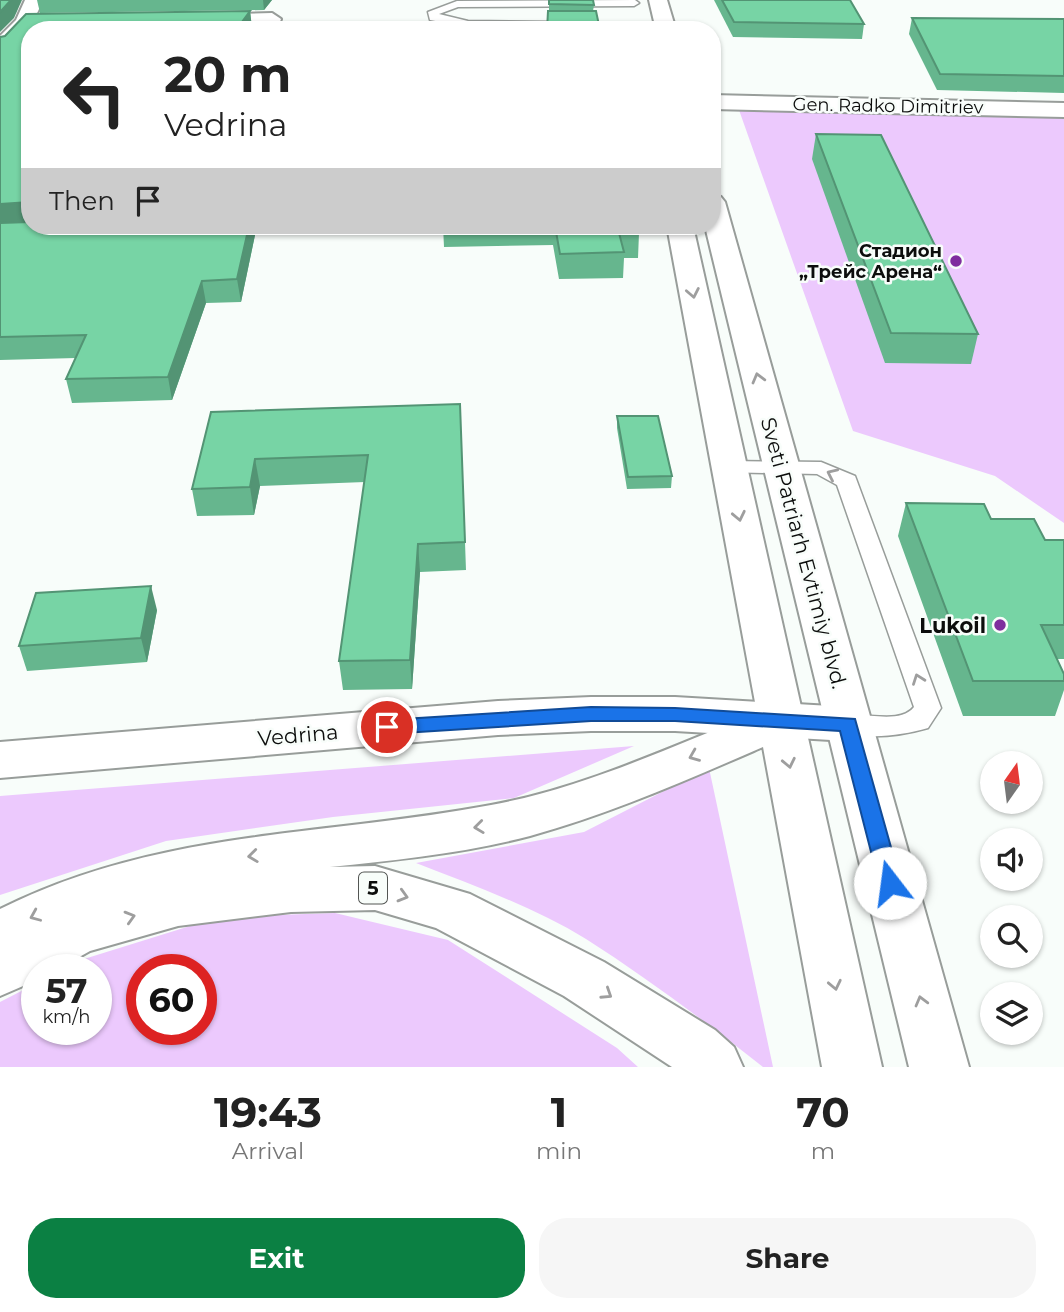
<!DOCTYPE html>
<html lang="en">
<head>
<meta charset="utf-8">
<style>
	body { margin:0; font-family:Montserrat,sans-serif; background:#f6f6f6; color:#222; height:100vh; display:flex; flex-direction:column; font-size:26px; white-space:nowrap }
	* { box-sizing:border-box; margin:0 }
	p { font-size:23px; color:#767676 }
	.icon { flex:none; width:38px; height:38px; fill:none; stroke:currentColor; stroke-width:2; stroke-linecap:round; stroke-linejoin:round }
	.map { position:relative; height:1067px; overflow:hidden }
	.drawer { display:flex; flex-direction:column; background:#fff; flex:1 }
	.drawer>* { flex:none }
	.top-card { position:absolute; left:21px; top:21px; width:700px; height:214px; border-radius:28px; box-shadow:0 2px 5px #0004; background:#fff; color:#222; overflow:hidden }
	.needle { width:46px; rotate:14deg }
	.fabs { position:absolute; left:980px; top:751px; display:grid; gap:14px }
	.fabs a { display:grid; place-items:center; width:63px; height:63px; border-radius:50%; background:#fff; box-shadow:0 2px 5px #0004; font-size:35px }
	.speed { position:absolute; left:21px; top:954px; display:flex; gap:14px; font-size:35px; font-weight:700; text-align:center }
	.speed>* { display:grid; place-content:center; width:91px; height:91px; border-radius:50%; background:#fff; box-shadow:0 2px 5px #0004; line-height:1 }
	.speed small { font-size:18px; font-weight:400 }
	.speed .limit { border:10px solid #d22; background:#fff; color:#111 }
	.pin { position:absolute; display:grid; place-items:center; width:60px; height:60px; color:#fff; margin:-30px; border:4px solid #fff; border-radius:50%; box-shadow:0 2px 7px #0007 }
	.me { position:absolute; width:77px; margin:-38px; rotate:345deg; stroke-linejoin:round; filter:drop-shadow(0 0 5px #0008) }
	.turn { display:flex; align-items:center; gap:24px; height:147px; padding:0 28px; font-size:32px }
	.turn .icon { width:91px; height:91px; stroke-width:2.5 }
	.turn b { display:block; font-size:49px; line-height:60px }
	.then { display:flex; align-items:center; height:66px; padding:0 28px; background:#0003; gap:14px; font-size:26px }
	.eta { display:flex; justify-content:space-evenly; align-items:center; height:119px; text-align:center }
	.eta b { font-size:42px; font-weight:700; line-height:49px }
	.action { display:flex; gap:14px; margin-top:auto; padding:14px 28px }
	.action a { flex:1; height:80px; border-radius:28px; background:#0b8043; color:#fff; font-size:28px; font-weight:700; line-height:80px; text-align:center }
	.action a+a { background:#f6f6f6; color:#222 }
	.map>svg:first-child { display:block }
	.green { fill:#ecc9fd; fill-rule:evenodd }
	.lines { fill:none; stroke-linecap:round; stroke-linejoin:round }
	.service-casing { stroke:#989d9a; stroke-width:3 }
	.minor-casing { stroke:#989d9a; stroke-width:4 }
	.primary-casing { stroke:#989d9a; stroke-width:4 }
	.service { fill:#fff; fill-rule:evenodd }
	.minor { fill:#fff; fill-rule:evenodd }
	.primary { fill:#fff; fill-rule:evenodd }
	.wall { fill:#66b68e }
	.shaded-wall { fill:#539474 }
	.building { fill:#77d4a5; stroke:#539474; stroke-width:2 }
	.oneway { stroke:#9e9e9e }
	.route { fill:#1a73e8; stroke:#114b97; stroke-width:2 }
	.poi-dot { fill:#7f2e9e; stroke:#f8fdfa; stroke-width:2.5 }
	.labels { text-anchor:middle; dominant-baseline:central; stroke-width:5; stroke-linejoin:round; paint-order:stroke }
	.far-street-label { font-size:18px; fill:#0c0d0c; stroke:#f8fdfa }
	.far-poi-label { font-size:18px; font-weight:bold; fill:#0c0d0c; stroke:#f8fdfa; text-anchor:end }
	.shield { fill:#f8fdfa; stroke:#535553; stroke-width:2 }
	.shield-label { font-size:19px; font-weight:bold; fill:#0c0d0c }
	.street-label { font-size:21px; fill:#0c0d0c; stroke:#f8fdfa }
	.poi-label { font-size:21px; font-weight:bold; fill:#0c0d0c; stroke:#f8fdfa; text-anchor:end }
</style>
</head>
<body>
<div class="map">
<svg width="1064" height="1067" viewBox="0 0 1064 1067">
	<rect width="100%" height="100%" fill="#f8fdfa"/>
	<g class="green">
		<path d="M 739,110 L 1064,116 L 1064,523 L 995,476 L 853,431 Z"/>
		<path d="M 634,746 L 514,798 L 333,817 L 166,841 L 0,895 L 0,796 Z"/>
		<path d="M 709,768 L 773,1067 L 763,1067 C 706,1022 647,978 586,939 C 534,907 472,885 416,863 L 584,832 Z"/>
		<path d="M 335,913 L 448,940 L 617,1048 L 638,1067 L 0,1067 L 0,1002 L 37,983 L 37,1029 L 96,1029 L 96,970 L 64,969 L 84,959 L 219,917 ZM 142,970 L 201,970 L 201,1029 L 142,1029 Z"/>
	</g>
	<g class="lines">
		<defs>
			<g id="service">
				<path d="M 635,0 L 639,3 L 634,6 L 458,7 L 439,14 L 468,21 L 643,23 L 645,25 L 639,28 L 468,27 L 430,20 L 428,12 L 457,1 Z"/>
				<path d="M 728,461 L 821,462 L 855,476 L 941,708 L 928,728 C 900,736 867,740 838,731 L 834,724 L 838,717 C 861,710 899,726 914,707 L 837,485 L 817,474 L 720,472 L 717,467 Z"/>
			</g>
			<g id="minor">
				<path d="M 25,0 L 43,0 C 35,19 21,48 0,53 L 0,36 L 16,20 Z"/>
				<path d="M 272,13 L 281,19 L 277,30 L 258,30 L 260,25 L 197,27 L 188,21 L 197,15 Z"/>
				<path d="M 712,95 L 1064,103 L 1064,117 L 712,109 Z"/>
				<path d="M 591,697 L 675,697 L 848,707 L 864,712 L 871,724 L 864,736 L 848,741 L 675,731 L 591,731 L 498,735 L 0,778 L 0,742 L 498,701 Z"/>
			</g>
			<g id="primary">
				<path d="M 649,0 L 667,0 L 676,30 L 656,30 Z"/>
				<path d="M 712,194 L 721,197 L 725,202 L 969,1067 L 909,1067 L 705,226 L 712,226 Z"/>
				<path d="M 667,226 L 693,226 L 882,1067 L 822,1067 L 763,747 C 687,780 610,814 530,836 C 465,853 397,860 330,867 L 375,866 L 470,894 L 604,962 L 715,1030 L 734,1047 L 743,1067 L 672,1067 L 564,996 L 436,928 L 375,910 L 291,912 L 178,926 L 90,951 L 56,970 L 37,970 L 37,980 L 0,996 L 0,909 C 160,829 321,837 491,805 C 584,788 670,747 757,713 Z"/>
			</g>
		</defs>
		<use href="#service" class="service-casing"/>
		<use href="#minor" class="minor-casing"/>
		<use href="#primary" class="primary-casing"/>
		<use href="#service" class="service"/>
		<use href="#minor" class="minor"/>
		<use href="#primary" class="primary"/>
	</g>
	<g class="wall">
		<path d="M 37,0 L 272,0 L 264,10 L 40,13 Z"/>
		<path d="M 549,0 L 594,5 L 593,11 L 549,11 Z"/>
		<path d="M 714,0 L 850,0 L 864,24 L 862,39 L 733,37 Z"/>
		<path d="M 250,11 L 252,28 L 250,30 L 30,30 L 30,226 L 253,226 L 255,235 L 241,302 L 206,303 L 172,400 L 72,403 L 66,379 L 76,358 L 0,360 L 0,37 L 5,36 L 26,14 Z"/>
		<path d="M 912,18 L 1064,19 L 1064,93 L 937,90 L 909,34 Z"/>
		<path d="M 816,134 L 978,334 L 971,364 L 885,363 L 812,159 Z"/>
		<path d="M 443,226 L 637,226 L 639,233 L 638,258 L 624,258 L 623,278 L 559,279 L 553,245 L 444,247 Z"/>
		<path d="M 460,404 L 466,570 L 420,572 L 412,689 L 343,690 L 339,661 L 365,482 L 260,486 L 254,515 L 197,516 L 192,489 L 211,412 Z"/>
		<path d="M 617,416 L 672,476 L 671,488 L 627,489 L 617,428 Z"/>
		<path d="M 906,503 L 991,519 L 1045,540 L 1064,540 L 1064,659 L 1057,659 L 1064,674 L 1064,690 L 1055,716 L 963,716 L 898,536 Z"/>
		<path d="M 157,610 L 147,662 L 27,671 L 19,646 Z"/>
	</g>
	<g class="shaded-wall">
		<path d="M 11,0 L 22,0 L 14,18 L 0,32 L 0,12 Z"/>
		<path d="M 263,0 L 272,0 L 264,10 Z"/>
		<path d="M 250,11 L 252,28 L 250,30 L 236,30 Z"/>
		<path d="M 25,202 L 30,222 L 0,226 L 0,204 Z"/>
		<path d="M 249,226 L 253,226 L 255,235 L 241,302 L 237,279 Z"/>
		<path d="M 202,281 L 206,303 L 172,400 L 168,377 Z"/>
		<path d="M 255,459 L 260,486 L 254,515 L 250,487 Z"/>
		<path d="M 418,544 L 420,572 L 412,689 L 410,660 Z"/>
		<path d="M 151,586 L 157,610 L 147,662 L 141,638 Z"/>
	</g>
	<g class="building">
		<path d="M 0,0 L 11,0 L 0,12 Z"/>
		<path d="M 549,0 L 593,0 L 594,5 L 549,4 Z"/>
		<path d="M 722,0 L 850,0 L 864,24 L 734,22 Z"/>
		<path d="M 250,11 L 236,30 L 30,30 L 30,202 L 0,204 L 0,37 L 5,36 L 26,14 Z"/>
		<path d="M 548,11 L 596,11 L 600,30 L 547,30 Z"/>
		<path d="M 912,18 L 1064,19 L 1064,76 L 940,74 Z"/>
		<path d="M 816,134 L 881,135 L 978,334 L 891,333 Z"/>
		<path d="M 30,222 L 30,226 L 249,226 L 237,279 L 202,281 L 168,377 L 66,379 L 86,335 L 0,337 L 0,223 Z"/>
		<path d="M 555,226 L 637,226 L 639,233 L 619,233 L 624,252 L 560,254 Z"/>
		<path d="M 460,404 L 465,542 L 418,544 L 410,660 L 339,661 L 368,455 L 255,459 L 250,487 L 192,489 L 211,412 Z"/>
		<path d="M 617,416 L 658,416 L 672,476 L 628,477 Z"/>
		<path d="M 906,503 L 984,504 L 991,519 L 1034,519 L 1045,540 L 1064,540 L 1064,625 L 1041,625 L 1064,674 L 1064,681 L 973,681 Z"/>
		<path d="M 151,586 L 141,638 L 19,646 L 36,593 Z"/>
	</g>
	<defs><path id="oneway-chevron" d="M-2-3.5L2.5 0L-2 3.5" fill="none" stroke-width="1.6" stroke-linecap="round" stroke-linejoin="round" transform="scale(1.75)"/></defs>
	<g class="oneway">
		<use href="#oneway-chevron" transform="translate(693 293) rotate(79)"/>
		<use href="#oneway-chevron" transform="translate(758 378) rotate(-105)"/>
		<use href="#oneway-chevron" transform="translate(832 474) rotate(-155)"/>
		<use href="#oneway-chevron" transform="translate(739 516) rotate(78)"/>
		<use href="#oneway-chevron" transform="translate(918 679) rotate(-110)"/>
		<use href="#oneway-chevron" transform="translate(694 756) rotate(158)"/>
		<use href="#oneway-chevron" transform="translate(789 763) rotate(78)"/>
		<use href="#oneway-chevron" transform="translate(479 827) rotate(173)"/>
		<use href="#oneway-chevron" transform="translate(253 856) rotate(173)"/>
		<use href="#oneway-chevron" transform="translate(403 896) rotate(16)"/>
		<use href="#oneway-chevron" transform="translate(35 916) rotate(157)"/>
		<use href="#oneway-chevron" transform="translate(130 917) rotate(-16)"/>
		<use href="#oneway-chevron" transform="translate(835 985) rotate(78)"/>
		<use href="#oneway-chevron" transform="translate(607 994) rotate(33)"/>
		<use href="#oneway-chevron" transform="translate(921 1001) rotate(-105)"/>
	</g>
	<path class="route" d="M 591,707 L 675,708 L 855,719 L 901,883 L 898,889 L 890,891 L 882,889 L 879,883 L 840,731 L 675,721 L 591,721 L 387,734 L 378,727 L 387,720 Z"/>
	<g class="poi-dot">
		<circle cx="956" cy="261" r="7"/>
		<circle cx="1000" cy="625" r="7"/>
	</g>
	<g class="labels">
		<g class="far-street-label">
			<text transform="translate(888 106) rotate(1)">Gen. Radko Dimitriev</text>
		</g>
		<g class="far-poi-label">
			<text x="942" y="251">Стадион<tspan x="942" dy="21">„Трейс Арена“</tspan></text>
		</g>
		<rect class="shield" x="359" y="872.5" width="28" height="31" rx="5"/>
		<g class="shield-label">
			<text x="373" y="888">5</text>
		</g>
		<g class="street-label">
			<text transform="translate(804 553) rotate(75)">Sveti Patriarh Evtimiy blvd.</text>
			<text transform="translate(298 735) rotate(-5)">Vedrina</text>
		</g>
		<g class="poi-label">
			<text x="986" y="625">Lukoil</text>
		</g>
	</g>
</svg>
<div class="fabs">
<a><svg class="needle" viewBox="-14 -14 28 28"><path d="M0-13l5 13h-10z" fill="#e53935"/><path d="M0 13l5-13h-10z" fill="#767676"/></svg></a>
<a><svg class="icon" aria-label="sound" viewBox="0 0 24 24"><path d="M4 9h4l5-4v14l-5-4H4zM17 9q2 3 0 6"/></svg></a>
<a><svg class="icon" aria-label="search" viewBox="0 0 24 24"><circle cx="10" cy="10" r="6"/><path d="M15 15l6 6"/></svg></a>
<a><svg class="icon" aria-label="layers" viewBox="0 0 24 24"><path d="M12 4l9 5-9 5-9-5zM3 14l9 5 9-5"/></svg></a>
</div>
<div class="speed"><div>57<small>km/h</small></div><div class="limit">60</div></div>
<div class="pin" style="left:387px;top:727px;background:#d93025"><svg class="icon" aria-label="arrive" viewBox="0 0 24 24"><path d="M6 21V4h12l-3 4 3 4H6"/></svg></div>
<svg class="me" style="left:890px;top:883px" viewBox="-20 -20 40 40"><circle r="19" fill="#fff"/><path d="M0-13L10 11 0 6-10 11z" fill="#1a73e8"/></svg>
<div class="top-card">
<div class="turn"><svg class="icon" aria-label="left" viewBox="0 0 24 24"><path d="M17 20v-9H6M10 6l-5 5 5 5"/></svg><div><b>20 m</b>Vedrina</div></div>
<div class="then">Then<svg class="icon" aria-label="arrive" viewBox="0 0 24 24"><path d="M6 21V4h12l-3 4 3 4H6"/></svg></div>
</div>
</div>
<section class="drawer">
<div class="eta">
<div><b>19:43</b><p>Arrival</p></div>
<div><b>1</b><p>min</p></div>
<div><b>70</b><p>m</p></div>
</div>
<div class="action"><a>Exit</a><a>Share</a></div>
</section>
</body>
</html>
